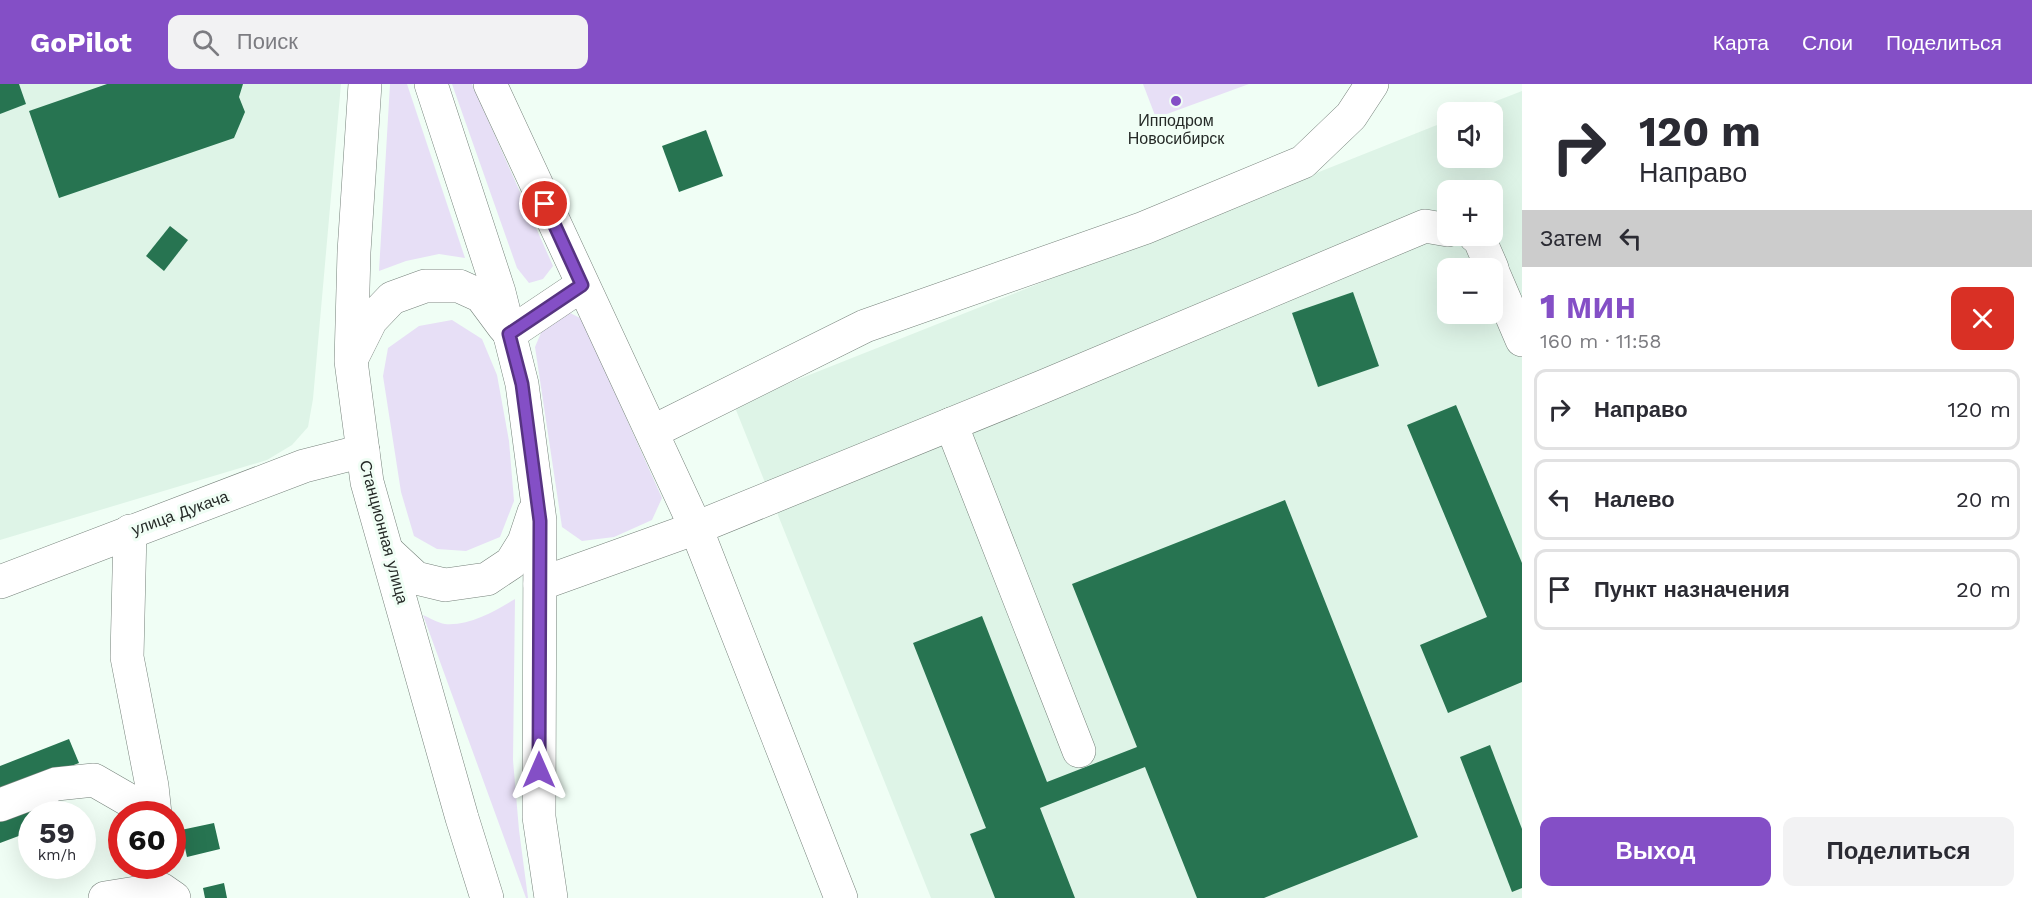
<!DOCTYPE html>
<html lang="ru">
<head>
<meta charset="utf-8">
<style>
	body { margin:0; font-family:"Work Sans",sans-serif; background:#f2f2f3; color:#2b2b33; height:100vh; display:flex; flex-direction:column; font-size:22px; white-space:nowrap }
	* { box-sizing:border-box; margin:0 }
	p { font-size:20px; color:#7c7c81 }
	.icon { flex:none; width:33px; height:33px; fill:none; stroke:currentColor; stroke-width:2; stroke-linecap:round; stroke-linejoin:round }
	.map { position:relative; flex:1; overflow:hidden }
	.sheet { display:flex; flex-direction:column; background:#fff; width:510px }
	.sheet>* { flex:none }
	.banner { background:#fff; color:#2b2b33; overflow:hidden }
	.tools { position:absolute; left:1437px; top:18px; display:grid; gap:12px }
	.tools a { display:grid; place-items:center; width:66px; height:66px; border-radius:12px; background:#fff; box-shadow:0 6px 24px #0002; font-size:30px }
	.speed { position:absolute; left:18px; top:717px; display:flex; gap:12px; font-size:30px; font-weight:700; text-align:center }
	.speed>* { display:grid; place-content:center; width:78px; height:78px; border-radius:50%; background:#fff; box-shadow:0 6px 24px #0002; line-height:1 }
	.speed small { font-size:15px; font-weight:400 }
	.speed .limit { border:9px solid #d22; background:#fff; color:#111 }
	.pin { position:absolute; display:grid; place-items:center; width:51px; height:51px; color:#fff; margin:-26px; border:3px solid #fff; border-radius:50%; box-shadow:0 2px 6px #0007 }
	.me { position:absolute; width:66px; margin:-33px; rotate:0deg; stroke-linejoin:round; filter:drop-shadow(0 0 4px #0008) }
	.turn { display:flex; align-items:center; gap:21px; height:126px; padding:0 18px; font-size:27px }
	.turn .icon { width:78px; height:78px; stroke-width:2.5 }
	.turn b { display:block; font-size:42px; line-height:51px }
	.then { display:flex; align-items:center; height:57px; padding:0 18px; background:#0003; gap:12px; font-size:22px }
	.round { display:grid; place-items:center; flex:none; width:63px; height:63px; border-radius:12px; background:#f2f2f3 }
	.head { display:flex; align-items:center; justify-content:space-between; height:102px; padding:0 18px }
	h1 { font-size:36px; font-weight:800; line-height:45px; color:#844fc6 }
	.primary-button { display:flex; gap:12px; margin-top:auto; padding:12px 18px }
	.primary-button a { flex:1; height:69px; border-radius:12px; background:#844fc6; color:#fff; font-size:24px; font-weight:800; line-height:69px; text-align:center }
	.primary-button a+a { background:#f2f2f3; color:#2b2b33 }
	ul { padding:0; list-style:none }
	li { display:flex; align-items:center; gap:18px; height:81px; margin:0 12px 9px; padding:0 6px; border:3px solid #e1e1e2; border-radius:12px }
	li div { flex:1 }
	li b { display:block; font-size:22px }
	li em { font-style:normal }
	header { display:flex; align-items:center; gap:36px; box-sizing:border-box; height:84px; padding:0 30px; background:#844fc6; color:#fff }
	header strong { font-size:28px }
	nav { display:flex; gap:33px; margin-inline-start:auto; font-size:21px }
	.search { width:420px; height:54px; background:#f2f2f3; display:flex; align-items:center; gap:15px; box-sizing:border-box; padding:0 21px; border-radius:12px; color:#7c7c81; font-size:22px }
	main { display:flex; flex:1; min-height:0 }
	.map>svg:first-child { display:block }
	.built { fill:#def4e7; fill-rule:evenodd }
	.green { fill:#e7dff6 }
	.building { fill:#277451 }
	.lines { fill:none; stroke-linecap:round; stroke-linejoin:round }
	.minor-casing { stroke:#76827b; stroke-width:34 }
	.major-casing { stroke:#76827b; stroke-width:34 }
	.minor { stroke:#fff; stroke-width:33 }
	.major { stroke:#fff; stroke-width:33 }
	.route-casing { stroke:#563381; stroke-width:15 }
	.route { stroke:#844fc6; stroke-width:10 }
	.poi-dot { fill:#844fc6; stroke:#f0fef5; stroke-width:2 }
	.labels { text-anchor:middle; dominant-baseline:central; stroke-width:6; stroke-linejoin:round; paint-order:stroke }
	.poi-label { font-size:16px; fill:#252a27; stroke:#f0fef5 }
	.street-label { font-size:16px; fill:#252a27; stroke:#f0fef5 }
</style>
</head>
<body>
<header>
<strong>GoPilot</strong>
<div class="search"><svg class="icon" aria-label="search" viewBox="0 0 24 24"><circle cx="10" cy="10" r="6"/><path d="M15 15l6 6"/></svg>Поиск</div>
<nav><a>Карта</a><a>Слои</a><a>Поделиться</a></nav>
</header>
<main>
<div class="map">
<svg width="1522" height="814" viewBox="0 0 1522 814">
	<rect width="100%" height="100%" fill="#f0fef5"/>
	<g class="built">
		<path d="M 0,0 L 341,0 L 313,315 L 308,343 L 292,361 L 267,376 L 0,456 Z"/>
		<path d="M 1522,7 L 1522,814 L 931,814 L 734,321 L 1447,37 L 1448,74 L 1492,74 L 1492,28 L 1468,28 ZM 1448,106 L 1492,106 L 1492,152 L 1448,152 ZM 1448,184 L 1492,184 L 1492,230 L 1448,230 Z"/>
	</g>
	<g class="green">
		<path d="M 390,0 L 407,0 L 465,174 L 439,170 L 406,177 L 379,187 Z"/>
		<path d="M 452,0 L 472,0 L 553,182 L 543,195 L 529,199 L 517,184 Z"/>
		<path d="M 1143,0 L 1249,0 L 1156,34 Z"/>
		<path d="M 566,227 L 582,235 L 662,414 L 652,436 L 614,453 L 582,457 L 562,443 L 535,263 L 546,237 Z"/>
		<path d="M 452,236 L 482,255 L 497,291 L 509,357 L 514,417 L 500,453 L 466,467 L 437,465 L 414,452 L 401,408 L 383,292 L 388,264 L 419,242 Z"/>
		<path d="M 515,515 L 513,676 L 519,746 L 528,814 L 526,814 L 423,531 C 430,534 438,539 445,540 C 470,542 495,527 515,515 Z"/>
	</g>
	<g class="building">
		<path d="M 0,0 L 19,0 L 26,20 L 0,30 Z"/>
		<path d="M 107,0 L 243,0 L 239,13 L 245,28 L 234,54 L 59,114 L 29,27 Z"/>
		<path d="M 706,46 L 723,92 L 679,108 L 662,62 Z"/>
		<path d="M 170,142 L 188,156 L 164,187 L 146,172 Z"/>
		<path d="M 1353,208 L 1379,282 L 1318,303 L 1292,229 Z"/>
		<path d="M 1456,321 L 1522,479 L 1522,598 L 1448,629 L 1420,561 L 1487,533 L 1407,341 Z"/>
		<path d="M 1285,416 L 1418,753 L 1264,814 L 1197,814 L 1145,683 L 1040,724 L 1075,814 L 995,814 L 970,750 L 986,744 L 913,559 L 982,532 L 1047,698 L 1137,663 L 1072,500 Z"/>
		<path d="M 69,655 L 79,679 L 0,710 L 0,682 Z"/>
		<path d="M 1490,661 L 1522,745 L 1522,804 L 1512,808 L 1460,673 Z"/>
		<path d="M 43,715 L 49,730 L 32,730 L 32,747 L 0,759 L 0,732 Z"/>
		<path d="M 214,739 L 220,765 L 187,773 L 181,746 Z"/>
		<path d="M 224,799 L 227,814 L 205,814 L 203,804 Z"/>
	</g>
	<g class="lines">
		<defs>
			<g id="minor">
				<path d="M 490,0 L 696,444 L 841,814"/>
				<path d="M 1475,152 L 1478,152 L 1492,184"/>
				<path d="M 1492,186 L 1522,256"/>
				<path d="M 509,250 L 582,201"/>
				<path d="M 951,340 L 1079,667"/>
				<path d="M 652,348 L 865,242 L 1144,144 L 1303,78 L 1351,32 L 1372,0"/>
				<path d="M 130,447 L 127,573 L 152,702 L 155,730"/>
				<path d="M 0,498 L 304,382 L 363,367"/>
				<path d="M 540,500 L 696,444 L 1042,303 L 1425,142 L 1448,146"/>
				<path d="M 0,721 L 56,700 L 94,696 L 153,730"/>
				<path d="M 105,814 L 161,805 L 174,814"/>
			</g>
			<g id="major">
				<path d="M 365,0 L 354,168 L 351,277 L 367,398 L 462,734 L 487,814"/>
				<path d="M 431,0 L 499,208 L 522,300 L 540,437 L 539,733 L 551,814"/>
				<path d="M 353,272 L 371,236 L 392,214 L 425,202 L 459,202 L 481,212 L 504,243"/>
				<path d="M 388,468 L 416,494 L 445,501 L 487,495 L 511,479 L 524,458 L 534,428"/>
			</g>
		</defs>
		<use href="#minor" class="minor-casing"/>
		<use href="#major" class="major-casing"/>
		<use href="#minor" class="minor"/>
		<use href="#major" class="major"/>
	</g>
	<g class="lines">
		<defs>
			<path id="route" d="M 539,686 L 540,437 L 522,300 L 509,250 L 582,201 L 545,120"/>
		</defs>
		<use href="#route" class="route-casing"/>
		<use href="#route" class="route"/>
	</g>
	<circle class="poi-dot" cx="1176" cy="17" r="6"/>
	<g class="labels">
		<g class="poi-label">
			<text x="1176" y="36">Ипподром<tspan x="1176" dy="18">Новосибирск</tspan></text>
		</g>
		<g class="street-label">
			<text transform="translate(180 429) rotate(-20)">улица Дукача</text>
			<text transform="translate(384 448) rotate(75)">Станционная улица</text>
		</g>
	</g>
</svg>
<div class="tools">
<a><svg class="icon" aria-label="sound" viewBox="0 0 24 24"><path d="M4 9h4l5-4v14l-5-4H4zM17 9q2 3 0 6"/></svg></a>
<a>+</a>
<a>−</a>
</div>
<div class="speed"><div>59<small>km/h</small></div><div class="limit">60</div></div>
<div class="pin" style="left:545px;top:120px;background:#d93025"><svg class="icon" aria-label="arrive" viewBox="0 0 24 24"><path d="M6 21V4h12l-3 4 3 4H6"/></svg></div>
<svg class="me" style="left:539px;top:686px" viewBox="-20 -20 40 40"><path d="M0-17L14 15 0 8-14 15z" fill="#844fc6" stroke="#fff" stroke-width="4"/></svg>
</div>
<section class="sheet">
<div class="banner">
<div class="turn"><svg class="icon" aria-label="right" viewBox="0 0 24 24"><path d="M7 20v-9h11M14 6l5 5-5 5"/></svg><div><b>120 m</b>Направо</div></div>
<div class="then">Затем<svg class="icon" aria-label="left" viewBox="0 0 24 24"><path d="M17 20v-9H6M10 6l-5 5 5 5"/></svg></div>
</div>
<div class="head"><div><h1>1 мин</h1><p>160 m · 11:58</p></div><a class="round" style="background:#d93025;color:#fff"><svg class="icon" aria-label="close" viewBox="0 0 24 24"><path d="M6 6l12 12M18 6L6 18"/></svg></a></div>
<ul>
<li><svg class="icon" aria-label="right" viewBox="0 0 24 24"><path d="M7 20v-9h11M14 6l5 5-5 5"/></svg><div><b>Направо</b></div><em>120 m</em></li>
<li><svg class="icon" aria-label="left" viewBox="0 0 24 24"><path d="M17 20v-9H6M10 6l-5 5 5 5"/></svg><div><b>Налево</b></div><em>20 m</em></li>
<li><svg class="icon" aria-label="arrive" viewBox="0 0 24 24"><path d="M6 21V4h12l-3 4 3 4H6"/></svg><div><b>Пункт назначения</b></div><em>20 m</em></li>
</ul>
<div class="primary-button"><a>Выход</a><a>Поделиться</a></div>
</section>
</main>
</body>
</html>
